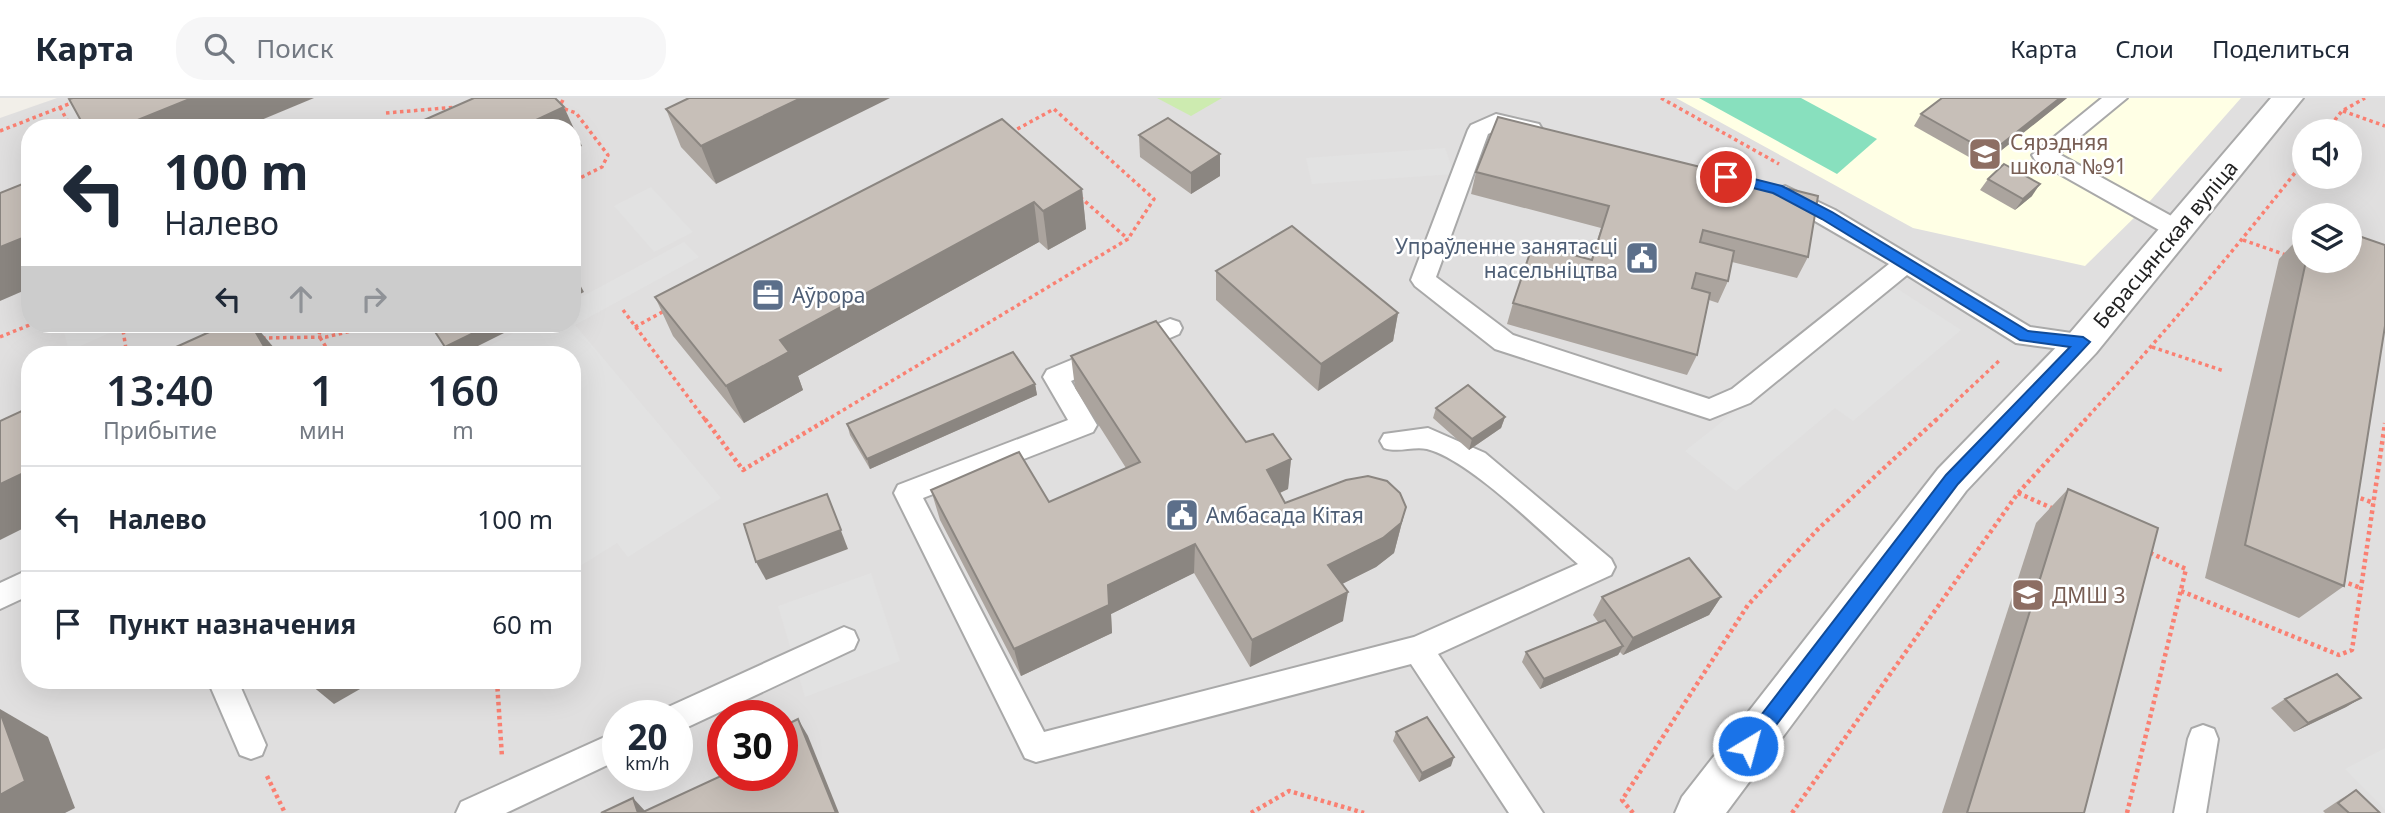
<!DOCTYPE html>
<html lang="ru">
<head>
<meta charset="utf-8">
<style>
	body { margin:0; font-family:"Noto Sans",sans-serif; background:#f6f6f7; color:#1f2937; height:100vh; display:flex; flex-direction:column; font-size:26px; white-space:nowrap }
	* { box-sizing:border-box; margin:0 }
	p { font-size:23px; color:#747a83 }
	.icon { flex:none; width:38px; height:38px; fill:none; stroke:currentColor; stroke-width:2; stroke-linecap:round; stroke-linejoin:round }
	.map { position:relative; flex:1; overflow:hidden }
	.side { position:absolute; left:21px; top:248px; width:560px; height:343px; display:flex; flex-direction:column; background:#fff; border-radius:28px; box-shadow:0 7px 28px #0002 }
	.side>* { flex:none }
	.hud { position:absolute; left:21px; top:21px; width:560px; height:214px; border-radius:28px; box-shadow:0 7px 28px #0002; background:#fff; color:#1f2937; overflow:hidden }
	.controls { position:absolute; left:2292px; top:21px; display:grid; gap:14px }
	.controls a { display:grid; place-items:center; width:70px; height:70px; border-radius:50%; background:#fff; box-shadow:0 7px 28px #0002; font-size:35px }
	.speed { position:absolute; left:602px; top:602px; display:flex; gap:14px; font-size:35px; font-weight:700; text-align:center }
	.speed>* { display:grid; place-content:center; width:91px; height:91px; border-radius:50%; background:#fff; box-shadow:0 7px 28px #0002; line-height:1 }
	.speed small { font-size:18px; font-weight:400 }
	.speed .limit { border:10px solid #d22; background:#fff; color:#111 }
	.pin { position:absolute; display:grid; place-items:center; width:60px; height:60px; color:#fff; margin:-30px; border:4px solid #fff; border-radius:50%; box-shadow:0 2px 7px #0007 }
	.me { position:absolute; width:77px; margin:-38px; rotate:37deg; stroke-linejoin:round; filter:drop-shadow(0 0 5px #0008) }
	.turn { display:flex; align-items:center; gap:24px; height:147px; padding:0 28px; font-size:32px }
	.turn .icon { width:91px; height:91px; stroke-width:2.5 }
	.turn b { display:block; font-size:49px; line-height:60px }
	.lanes { display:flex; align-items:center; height:66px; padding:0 28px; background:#0003; justify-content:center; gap:35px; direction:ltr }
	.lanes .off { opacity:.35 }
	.eta { display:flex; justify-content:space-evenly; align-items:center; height:119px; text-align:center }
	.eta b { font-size:42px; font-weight:600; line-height:49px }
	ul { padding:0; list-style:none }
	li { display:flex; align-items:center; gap:21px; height:105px; padding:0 28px; border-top:2px solid #e0e1e3 }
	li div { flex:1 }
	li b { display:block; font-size:26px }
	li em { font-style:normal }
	header { display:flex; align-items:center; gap:42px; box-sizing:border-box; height:98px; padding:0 35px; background:#fff; border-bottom:2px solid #e0e1e3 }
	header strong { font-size:33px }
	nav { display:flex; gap:38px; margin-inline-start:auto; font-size:24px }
	.search { width:490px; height:63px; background:#f6f6f7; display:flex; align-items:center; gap:18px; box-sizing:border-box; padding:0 24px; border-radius:28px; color:#747a83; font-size:26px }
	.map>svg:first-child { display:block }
	.residential { fill:#e0dfdf; fill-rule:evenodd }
	.education { fill:#ffffe5 }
	.grass { fill:#cdebb0 }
	.pitch { fill:#88e0be }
	.parking { fill:#e2e2e2 }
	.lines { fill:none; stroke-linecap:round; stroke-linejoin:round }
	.lane-casing { stroke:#a9a9a9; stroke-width:4 }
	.street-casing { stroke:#a9a9a9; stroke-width:4 }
	.path-far1 { stroke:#fa8072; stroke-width:3.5; stroke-dasharray:3.5 3.5; stroke-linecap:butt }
	.path { stroke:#fa8072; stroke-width:4.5; stroke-dasharray:3.5 3.5; stroke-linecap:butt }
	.lane { fill:#fff; fill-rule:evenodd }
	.street { fill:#fff; fill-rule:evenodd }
	.wall { fill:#aba49e }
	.shaded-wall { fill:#8b8681 }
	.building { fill:#c7bfb8; stroke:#8b8681; stroke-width:2 }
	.route { fill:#1a73e8; stroke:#114b97; stroke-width:2 }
	.labels { text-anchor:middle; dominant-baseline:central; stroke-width:5; stroke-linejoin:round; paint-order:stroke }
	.education-label { font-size:21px; fill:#785e54; stroke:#fff; text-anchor:start }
	.street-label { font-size:21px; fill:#222; stroke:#fff }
	.service-label { font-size:21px; fill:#4e5e75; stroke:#fff; text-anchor:start }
</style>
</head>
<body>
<header>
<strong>Карта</strong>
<div class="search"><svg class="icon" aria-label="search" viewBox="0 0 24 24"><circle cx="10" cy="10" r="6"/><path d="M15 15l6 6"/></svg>Поиск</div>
<nav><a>Карта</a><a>Слои</a><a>Поделиться</a></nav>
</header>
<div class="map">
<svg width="2385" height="715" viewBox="0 0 2385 715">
	<rect width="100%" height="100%" fill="#f2efe9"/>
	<path class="residential" d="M 57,0 L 2385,0 L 2385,715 L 0,715 L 0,20 ZM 30,30 L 572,30 L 572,226 L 30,226 ZM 2305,33 L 2350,33 L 2350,79 L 2305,79 ZM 2305,117 L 2350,117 L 2350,163 L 2305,163 ZM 30,257 L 572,257 L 572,583 L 30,583 ZM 618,618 L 677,618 L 677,677 L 618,677 ZM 723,618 L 782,618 L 782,677 L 723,677 Z"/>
	<path class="education" d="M 1676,0 L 2241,0 L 2142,112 L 2085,168 L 1913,130 Z"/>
	<path class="grass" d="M 1157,0 L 1222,0 L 1191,18 Z"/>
	<path class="pitch" d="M 1699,0 L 1801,0 L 1877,41 L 1837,76 Z"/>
	<g class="parking">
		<path d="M 1445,50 L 1454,76 L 1312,86 L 1306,60 Z"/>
		<path d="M 651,89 L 693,134 L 654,154 L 614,108 Z"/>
		<path d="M 684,144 L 699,159 L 575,227 L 721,400 L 628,459 L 617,445 L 572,473 L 572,257 L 472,257 L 531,226 L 572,226 L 572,204 Z"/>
		<path d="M 1893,188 L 1961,232 L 1853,323 L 1835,310 L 1736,393 L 1685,353 Z"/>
		<path d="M 71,226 L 114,226 L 116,232 L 69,253 L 63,229 Z"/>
		<path d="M 871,475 L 900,563 L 805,599 L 778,508 Z"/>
		<path d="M 2385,650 L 2385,712 L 2345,671 Z"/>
	</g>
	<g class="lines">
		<defs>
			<g id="lane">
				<path d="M 2102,0 L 2127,0 L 2059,56 L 2184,125 L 2187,131 L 2184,137 L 2176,139 L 2168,137 L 2035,62 L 2032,57 Z"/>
				<path d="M 1496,16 L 1539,26 L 1542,31 L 1539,36 L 1531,38 L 1499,31 L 1488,36 L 1436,179 L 1513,237 L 1709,301 L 1732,291 L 1889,166 L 1777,101 L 1774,96 L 1777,91 L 1785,88 L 1835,112 L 2030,229 L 2092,238 L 2095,245 L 2092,252 L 2083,254 L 2016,245 L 1907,177 L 1750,305 L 1710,321 L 1495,251 L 1415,188 L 1411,182 L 1468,32 L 1471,27 Z"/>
				<path d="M 1170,221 L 1179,224 L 1182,230 L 1179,236 L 1071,283 L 1097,327 L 1093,334 L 923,400 L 1044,634 L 1414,539 L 1578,466 C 1542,435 1470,362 1427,351 C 1413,348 1398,355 1384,350 L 1380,343 L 1384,336 L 1428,330 L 1485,355 L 1611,461 L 1615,469 L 1611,477 L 1438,556 L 1543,715 L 1509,715 L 1411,566 L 1036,664 L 1025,660 L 894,395 L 898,387 L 1068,322 L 1043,279 L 1047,272 Z"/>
				<path d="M 30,471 L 30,497 L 0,511 L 0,485 Z"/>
				<path d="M 844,529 L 854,533 L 858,542 L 854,551 L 677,634 L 677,618 L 663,618 L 666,610 Z"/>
				<path d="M 208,583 L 238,583 L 266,647 L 262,657 L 251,661 L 240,657 Z"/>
				<path d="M 2203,627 L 2214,631 L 2218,641 L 2206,715 L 2174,715 L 2188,641 L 2192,631 Z"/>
				<path d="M 618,633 L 618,662 L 506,715 L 456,715 L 461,704 Z"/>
			</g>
			<path id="street" d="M 2271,0 L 2303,0 L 2096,255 L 1966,393 L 1726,715 L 1675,715 L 1682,699 L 1938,371 L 2070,235 Z"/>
		</defs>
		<use href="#lane" class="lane-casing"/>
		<use href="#street" class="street-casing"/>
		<g class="path-far1">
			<path d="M 1661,0 L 1779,66"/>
			<path d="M 563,2 L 559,9 L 576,15 L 608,57 L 602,69 L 572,84"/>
			<path d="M 60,9 L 71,30"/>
			<path d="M 2343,13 L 2385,28"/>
			<path d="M 386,15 L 457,9"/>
			<path d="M 0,33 L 84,0"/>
			<path d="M 2326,33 L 2342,13 L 2365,0"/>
			<path d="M 1080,99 L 1128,141"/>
			<path d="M 2243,142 L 2289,158"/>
			<path d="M 623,212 L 706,323"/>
			<path d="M 122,226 L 127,257"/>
			<path d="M 321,226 L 319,238 L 331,257"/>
			<path d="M 635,229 L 666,212"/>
			<path d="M 0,239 L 32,226"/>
			<path d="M 262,240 L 326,239 L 360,231"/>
			<path d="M 2152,249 L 2224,273"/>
			<path d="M 825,323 L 1128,141 L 1154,101 L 1054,11 L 1010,35"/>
			<path d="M 1935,323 L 2001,261"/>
			<path d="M 2084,323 C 2162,238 2235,152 2305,62"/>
		</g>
		<g class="path">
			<path d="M 705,321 L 743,372 L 828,321"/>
			<path d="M 2018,395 L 2054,411"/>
			<path d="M 2354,398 L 2374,405"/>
			<path d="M 2342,483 L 2361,490"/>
			<path d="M 2181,493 L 2339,557 L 2352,552 L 2385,325"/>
			<path d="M 497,583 L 502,659"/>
			<path d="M 267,678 L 285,715"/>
			<path d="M 1251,715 L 1289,693 L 1364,715"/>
			<path d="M 1633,715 L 1622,702 L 1748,507 L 1818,431 L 1937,321"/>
			<path d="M 1792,715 L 2018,395 L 2086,321"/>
			<path d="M 2127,715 L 2186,471 L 2148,454"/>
		</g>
		<use href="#lane" class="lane"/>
		<use href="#street" class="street"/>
	</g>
	<g class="wall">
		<path d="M 689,0 L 716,86 L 681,49 L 666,11 Z"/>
		<path d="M 2067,0 L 1983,67 L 1914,28 L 1921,16 Z"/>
		<path d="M 1139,37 L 1220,56 L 1220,78 L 1191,96 L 1140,59 Z"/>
		<path d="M 1476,74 L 1808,159 L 1797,180 L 1732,164 L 1728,183 L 1718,205 L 1709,202 L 1697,257 L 1687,277 L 1507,226 L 1513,205 L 1591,162 L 1601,130 L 1471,96 Z"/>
		<path d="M 1988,81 L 2032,98 L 2015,112 L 1980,92 Z"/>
		<path d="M 1082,91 L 1086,131 L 1048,152 L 1039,144 L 798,278 L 803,292 L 744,325 L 673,238 L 655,199 Z"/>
		<path d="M 2305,133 L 2305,163 L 2350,163 L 2344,488 L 2299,520 L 2205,480 L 2279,161 Z"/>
		<path d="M 1216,173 L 1398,215 L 1393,243 L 1318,293 L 1216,202 Z"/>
		<path d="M 1071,258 L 1246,344 L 1291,361 L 1288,391 L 1280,395 L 1285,405 L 1406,409 L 1394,455 L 1376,469 L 1342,486 L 1343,523 L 1250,569 L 1194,475 L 1111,516 L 1112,535 L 1021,578 L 940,422 L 931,392 L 1049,404 L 1126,370 L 1075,290 Z"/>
		<path d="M 1035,286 L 1037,297 L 870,371 L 850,337 L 847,326 Z"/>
		<path d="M 1436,310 L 1505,319 L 1501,330 L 1469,352 L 1433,320 Z"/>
		<path d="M 2068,391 L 2084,715 L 1942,715 L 2036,425 Z"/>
		<path d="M 1602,499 L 1721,499 L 1709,517 L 1623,557 L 1620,554 L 1618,557 L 1540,591 L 1522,564 L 1526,554 L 1598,524 L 1593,517 Z"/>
		<path d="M 2361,600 L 2346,609 L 2294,634 L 2271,610 L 2285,601 Z"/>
		<path d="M 1396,634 L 1451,668 L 1419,684 L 1393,643 Z"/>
		<path d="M 2356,692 L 2380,715 L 2325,715 L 2323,713 L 2341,701 Z"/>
	</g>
	<g class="shaded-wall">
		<path d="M 192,0 L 314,0 L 242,30 L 118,30 Z"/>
		<path d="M 801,0 L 890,0 L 716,86 L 701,48 Z"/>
		<path d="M 2060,0 L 2067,0 L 1983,67 L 1990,55 Z"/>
		<path d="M 564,9 L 582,48 L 572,52 L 572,30 L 519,30 Z"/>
		<path d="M 1220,56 L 1220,78 L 1191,96 L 1191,75 Z"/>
		<path d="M 2040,86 L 2032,98 L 2015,112 L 2023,101 Z"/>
		<path d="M 1082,91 L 1086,131 L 1048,152 L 1043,113 Z"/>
		<path d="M 1034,104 L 1039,144 L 798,278 L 803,292 L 744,325 L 726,288 L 780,242 Z"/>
		<path d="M 30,137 L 30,190 L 0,203 L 0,149 Z"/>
		<path d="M 578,183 L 584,194 L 572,200 L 572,186 Z"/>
		<path d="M 1398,215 L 1393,243 L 1318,293 L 1321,266 Z"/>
		<path d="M 251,226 L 254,226 L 280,257 L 269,257 Z"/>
		<path d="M 492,226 L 522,226 L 460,257 L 451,257 L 445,249 Z"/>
		<path d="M 1035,286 L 1037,297 L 870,371 L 867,361 Z"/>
		<path d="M 1505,319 L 1501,330 L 1469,352 L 1472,341 Z"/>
		<path d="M 1291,361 L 1288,391 L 1264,402 L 1267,372 Z"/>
		<path d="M 30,372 L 30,427 L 0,442 L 0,386 Z"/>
		<path d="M 827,396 L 848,451 L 766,482 L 756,464 Z"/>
		<path d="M 1406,409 L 1394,455 L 1376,469 L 1324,495 L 1328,467 Z"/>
		<path d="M 1195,446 L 1194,475 L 1111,516 L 1112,535 L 1021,578 L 1014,551 L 1108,487 Z"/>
		<path d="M 1348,494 L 1343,523 L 1250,569 L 1252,542 Z"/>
		<path d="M 1721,499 L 1709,517 L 1623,557 L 1633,540 Z"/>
		<path d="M 1623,548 L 1618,557 L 1540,591 L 1544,581 Z"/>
		<path d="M 306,583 L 374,583 L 334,606 Z"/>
		<path d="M 2361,600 L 2346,609 L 2294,634 L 2308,625 Z"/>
		<path d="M 0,611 L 48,639 L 75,710 L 65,715 L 0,715 Z"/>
		<path d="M 798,621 L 808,638 L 839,715 L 836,715 Z"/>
		<path d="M 1454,659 L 1451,668 L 1419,684 L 1422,675 Z"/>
		<path d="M 633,700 L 647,715 L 638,715 Z"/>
	</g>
	<g class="building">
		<path d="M 73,0 L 192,0 L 118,30 L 85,30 L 69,1 Z"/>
		<path d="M 474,0 L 555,0 L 564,9 L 519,30 L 406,30 Z"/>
		<path d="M 689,0 L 801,0 L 701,48 L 666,11 Z"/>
		<path d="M 1942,0 L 2060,0 L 1990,55 L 1921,16 Z"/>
		<path d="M 1498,19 L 1818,98 L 1808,159 L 1703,132 L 1700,144 L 1734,153 L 1728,183 L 1696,175 L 1692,190 L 1710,195 L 1697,257 L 1513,205 L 1533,146 L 1592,162 L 1609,108 L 1476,74 Z"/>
		<path d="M 1168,20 L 1220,56 L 1191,75 L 1139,37 Z"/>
		<path d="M 1002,21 L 1082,91 L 1043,113 L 1034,104 L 780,242 L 789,254 L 726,288 L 655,199 Z"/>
		<path d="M 2004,66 L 2040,86 L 2023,101 L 1988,81 Z"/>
		<path d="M 30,83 L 30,137 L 0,149 L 0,95 Z"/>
		<path d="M 1292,128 L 1398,215 L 1321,266 L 1216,173 Z"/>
		<path d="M 2350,135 L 2385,147 L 2385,228 L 2344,488 L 2245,447 L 2306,163 L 2350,163 Z"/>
		<path d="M 572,175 L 578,183 L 572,186 Z"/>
		<path d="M 1156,223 L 1246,344 L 1273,336 L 1291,361 L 1267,372 L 1285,405 L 1346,382 L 1368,378 L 1387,383 L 1400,395 L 1406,409 L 1401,425 L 1383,440 L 1328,467 L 1348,494 L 1252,542 L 1195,446 L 1108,487 L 1109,507 L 1014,551 L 931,392 L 1019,354 L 1049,404 L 1140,364 L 1071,258 Z"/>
		<path d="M 227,226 L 251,226 L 269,257 L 167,257 L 165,254 Z"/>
		<path d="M 430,226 L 492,226 L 445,249 Z"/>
		<path d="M 1013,254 L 1035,286 L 867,361 L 847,326 Z"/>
		<path d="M 1468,287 L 1505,319 L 1472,341 L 1436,310 Z"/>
		<path d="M 26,311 L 30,320 L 30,372 L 0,386 L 0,323 Z"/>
		<path d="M 2068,391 L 2158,430 L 2084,715 L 1967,715 Z"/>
		<path d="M 827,396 L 841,432 L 756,464 L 744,426 Z"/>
		<path d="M 1689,460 L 1721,499 L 1633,540 L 1602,499 Z"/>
		<path d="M 1605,522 L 1623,548 L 1544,581 L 1526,554 Z"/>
		<path d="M 2337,576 L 2361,600 L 2308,625 L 2285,601 Z"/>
		<path d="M 0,614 L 25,683 L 0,697 Z"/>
		<path d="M 1427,619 L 1454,659 L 1422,675 L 1396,634 Z"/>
		<path d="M 798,621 L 836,715 L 641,715 L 723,677 L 782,677 L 782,629 Z"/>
		<path d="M 2356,692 L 2380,715 L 2349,715 L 2338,705 Z"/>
		<path d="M 633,700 L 638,715 L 601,715 Z"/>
	</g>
	<path class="route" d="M 1726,74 L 1782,88 L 1832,114 L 2028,233 L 2083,239 L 2090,244 L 1958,386 L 1755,655 L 1748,657 L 1742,655 L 1739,648 L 1742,642 L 1946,377 L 2070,249 L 2020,242 L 1822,121 L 1773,95 L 1721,82 L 1721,76 Z"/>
	<defs>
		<symbol id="school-square" viewBox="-11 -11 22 22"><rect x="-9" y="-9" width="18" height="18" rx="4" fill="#8d6e63" stroke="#fff"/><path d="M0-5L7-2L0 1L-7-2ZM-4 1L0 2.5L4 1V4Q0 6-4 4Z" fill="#fff"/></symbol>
		<symbol id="civic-square" viewBox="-11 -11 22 22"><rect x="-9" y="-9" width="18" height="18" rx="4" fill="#5c6f8a" stroke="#fff"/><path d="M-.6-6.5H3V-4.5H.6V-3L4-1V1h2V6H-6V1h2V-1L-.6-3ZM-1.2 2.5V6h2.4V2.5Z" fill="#fff"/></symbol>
		<symbol id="office-square" viewBox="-11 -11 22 22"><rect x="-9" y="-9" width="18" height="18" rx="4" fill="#5c6f8a" stroke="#fff"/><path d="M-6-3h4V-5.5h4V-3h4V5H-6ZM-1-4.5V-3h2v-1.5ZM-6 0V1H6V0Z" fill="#fff"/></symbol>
	</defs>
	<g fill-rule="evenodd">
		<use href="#school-square" x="1966" y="37" width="38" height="38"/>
		<use href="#civic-square" x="1623" y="141" width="38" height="38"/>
		<use href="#office-square" x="749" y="178" width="38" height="38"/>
		<use href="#civic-square" x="1163" y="398" width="38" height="38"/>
		<use href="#school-square" x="2009" y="478" width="38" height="38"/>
	</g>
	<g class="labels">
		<g class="education-label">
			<text x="2010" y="44">Сярэдняя<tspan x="2010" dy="24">школа №91</tspan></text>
			<text x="2052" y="497">ДМШ 3</text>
		</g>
		<g class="street-label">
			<text transform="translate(2165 146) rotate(-50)">Берасцянская вуліца</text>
		</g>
		<g class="service-label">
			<text x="1618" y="148" text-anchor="end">Упраўленне занятасці<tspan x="1618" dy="24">насельніцтва</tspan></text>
			<text x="792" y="197">Аўрора</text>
			<text x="1206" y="417">Амбасада Кітая</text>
		</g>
	</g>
</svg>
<div class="controls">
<a><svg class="icon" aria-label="sound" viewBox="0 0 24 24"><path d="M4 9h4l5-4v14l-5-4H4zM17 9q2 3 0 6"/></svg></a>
<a><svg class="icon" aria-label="layers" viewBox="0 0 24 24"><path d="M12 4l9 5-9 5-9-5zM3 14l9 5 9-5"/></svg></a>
</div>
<div class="speed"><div>20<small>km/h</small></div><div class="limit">30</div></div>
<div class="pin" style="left:1726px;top:79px;background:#d93025"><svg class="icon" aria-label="arrive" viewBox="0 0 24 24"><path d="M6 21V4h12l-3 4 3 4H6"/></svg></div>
<svg class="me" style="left:1748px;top:648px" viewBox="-20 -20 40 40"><circle r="17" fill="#1a73e8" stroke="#fff" stroke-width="3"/><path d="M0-11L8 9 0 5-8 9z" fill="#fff"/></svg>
<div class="hud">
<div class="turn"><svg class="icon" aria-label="left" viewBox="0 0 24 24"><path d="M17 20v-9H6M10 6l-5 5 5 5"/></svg><div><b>100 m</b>Налево</div></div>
<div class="lanes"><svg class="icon" aria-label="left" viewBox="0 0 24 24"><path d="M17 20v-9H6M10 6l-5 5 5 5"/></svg><svg class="icon off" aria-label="ahead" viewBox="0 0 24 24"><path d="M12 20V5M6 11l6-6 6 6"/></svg><svg class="icon off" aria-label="right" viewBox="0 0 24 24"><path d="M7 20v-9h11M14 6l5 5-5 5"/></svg></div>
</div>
<section class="side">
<div class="eta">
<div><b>13:40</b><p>Прибытие</p></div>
<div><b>1</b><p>мин</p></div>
<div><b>160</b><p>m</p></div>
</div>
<ul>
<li><svg class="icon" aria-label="left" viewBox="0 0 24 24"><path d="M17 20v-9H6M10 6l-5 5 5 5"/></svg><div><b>Налево</b></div><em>100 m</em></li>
<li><svg class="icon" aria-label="arrive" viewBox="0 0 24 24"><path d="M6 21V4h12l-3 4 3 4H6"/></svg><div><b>Пункт назначения</b></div><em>60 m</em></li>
</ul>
</section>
</div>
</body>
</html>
